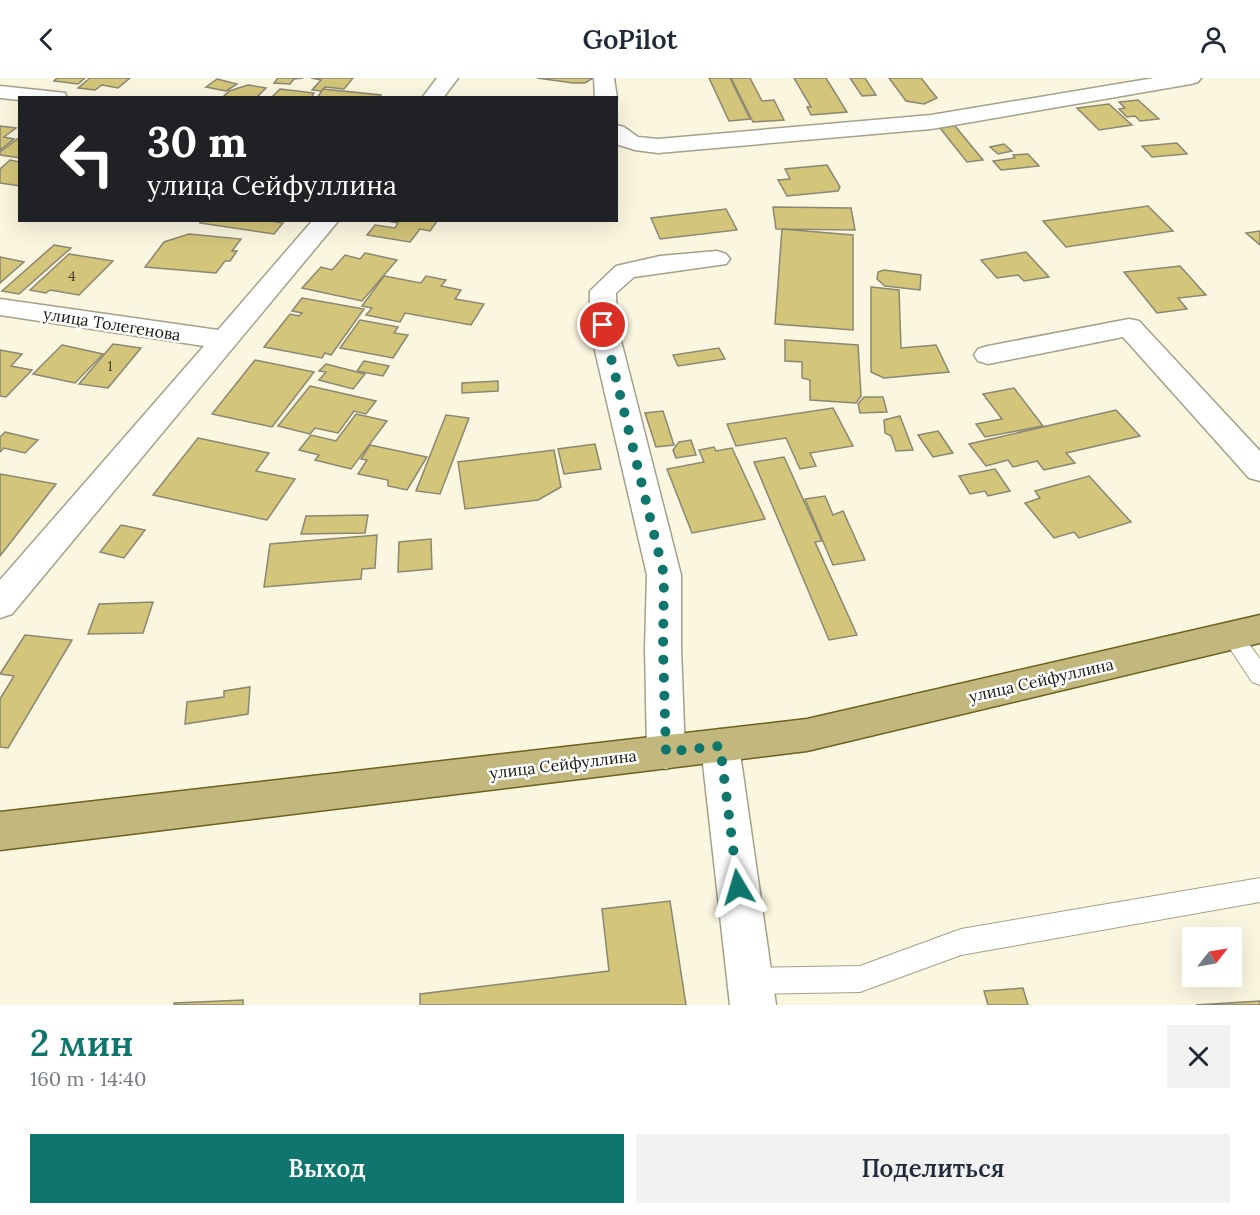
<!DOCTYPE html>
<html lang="ru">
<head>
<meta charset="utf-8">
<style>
	body { margin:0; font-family:Lora,serif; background:#f2f2f3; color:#1f2937; height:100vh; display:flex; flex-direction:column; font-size:22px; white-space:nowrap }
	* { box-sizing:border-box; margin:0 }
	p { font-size:20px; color:#747a83 }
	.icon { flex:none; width:33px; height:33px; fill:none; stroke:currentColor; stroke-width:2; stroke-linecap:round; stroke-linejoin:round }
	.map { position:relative; height:927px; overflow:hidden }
	.sheet { display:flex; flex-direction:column; background:#fff; flex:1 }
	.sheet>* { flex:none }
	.banner { position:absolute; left:18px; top:18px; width:600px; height:126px; border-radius:0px; box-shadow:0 6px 24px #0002; background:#202124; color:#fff; overflow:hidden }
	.needle { width:39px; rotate:59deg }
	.fabs { position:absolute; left:1182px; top:849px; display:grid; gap:12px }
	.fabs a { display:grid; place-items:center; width:60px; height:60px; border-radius:0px; background:#fff; box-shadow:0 6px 24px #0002; font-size:30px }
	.pin { position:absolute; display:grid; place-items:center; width:51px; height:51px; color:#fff; margin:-26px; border:3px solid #fff; border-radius:50%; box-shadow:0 2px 6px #0007 }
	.me { position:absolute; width:66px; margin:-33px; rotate:353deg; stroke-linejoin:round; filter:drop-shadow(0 0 4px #0008) }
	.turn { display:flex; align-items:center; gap:21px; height:126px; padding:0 30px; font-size:27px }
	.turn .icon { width:78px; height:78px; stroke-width:2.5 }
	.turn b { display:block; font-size:42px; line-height:51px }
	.round { display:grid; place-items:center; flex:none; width:63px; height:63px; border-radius:0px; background:#f2f2f3 }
	.overview { display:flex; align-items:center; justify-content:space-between; height:102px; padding:0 30px }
	h1 { font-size:36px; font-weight:600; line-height:45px; color:#0f766e }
	.cta { display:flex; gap:12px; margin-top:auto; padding:12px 30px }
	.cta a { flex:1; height:69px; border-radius:0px; background:#0f766e; color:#fff; font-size:24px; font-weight:600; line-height:69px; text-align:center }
	.cta a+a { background:#f2f2f3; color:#1f2937 }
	header { display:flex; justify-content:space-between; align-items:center; height:78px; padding:0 30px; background:#fff; font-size:27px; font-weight:600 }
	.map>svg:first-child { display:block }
	.building { fill:#d3c579; stroke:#8b8772; stroke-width:1.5 }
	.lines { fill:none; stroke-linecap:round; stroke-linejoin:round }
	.service-casing { stroke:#a4a08a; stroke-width:2 }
	.minor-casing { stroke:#a4a08a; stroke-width:3 }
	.primary-casing { stroke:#6c611f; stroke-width:3 }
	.service { fill:#fff; fill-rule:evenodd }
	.minor { fill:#fff; fill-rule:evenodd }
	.primary { fill:#c2b87d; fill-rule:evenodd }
	.route { stroke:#0f766e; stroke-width:10; stroke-dasharray:0 18 }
	.labels { text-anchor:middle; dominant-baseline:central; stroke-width:5; stroke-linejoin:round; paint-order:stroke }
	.number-label { font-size:14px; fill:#47422a }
	.street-label { font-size:16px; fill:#18170f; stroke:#fff }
</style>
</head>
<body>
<header><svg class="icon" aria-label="back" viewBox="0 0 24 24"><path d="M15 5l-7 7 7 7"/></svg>GoPilot<svg class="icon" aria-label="person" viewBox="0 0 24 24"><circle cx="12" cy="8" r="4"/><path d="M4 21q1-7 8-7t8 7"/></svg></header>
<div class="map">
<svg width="1260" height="927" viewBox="0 0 1260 927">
	<rect width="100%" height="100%" fill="#faf6df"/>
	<g class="building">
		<path d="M 57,0 L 85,0 L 78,6 L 54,3 Z"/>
		<path d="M 90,0 L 130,0 L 118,10 L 102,7 L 95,12 L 78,10 Z"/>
		<path d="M 278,0 L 303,0 L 294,1 L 290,6 L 274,5 Z"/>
		<path d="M 311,0 L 353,0 L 344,11 L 325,9 L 322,13 L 312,12 L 321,2 Z"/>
		<path d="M 537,0 L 593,0 L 585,5 L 573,5 Z"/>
		<path d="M 709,0 L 730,0 L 750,41 L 729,43 Z"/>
		<path d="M 731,0 L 750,0 L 762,23 L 774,22 L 784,42 L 753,44 Z"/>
		<path d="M 794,0 L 826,0 L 847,34 L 811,37 L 807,29 L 811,29 Z"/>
		<path d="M 850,0 L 865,0 L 876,17 L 862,18 Z"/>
		<path d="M 889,0 L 921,0 L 937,20 L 924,26 L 906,23 Z"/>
		<path d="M 217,1 L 237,6 L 226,13 L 206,9 Z"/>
		<path d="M 248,7 L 266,10 L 256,20 L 222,20 L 229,13 Z"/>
		<path d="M 280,11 L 314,15 L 311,20 L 271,20 Z"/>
		<path d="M 323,11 L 381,17 L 380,20 L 317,20 Z"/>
		<path d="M 1138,22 L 1159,41 L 1140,43 L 1135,38 L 1127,39 L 1119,31 L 1125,30 L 1119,24 Z"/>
		<path d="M 1109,26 L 1132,47 L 1099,52 L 1077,30 Z"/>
		<path d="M 0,48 L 16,50 L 4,59 L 14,61 L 0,72 Z"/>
		<path d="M 955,48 L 983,82 L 967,84 L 940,50 Z"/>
		<path d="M 20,59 L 20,80 L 0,77 L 0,74 Z"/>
		<path d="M 1177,65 L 1187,76 L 1152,79 L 1142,68 Z"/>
		<path d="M 1004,66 L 1012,73 L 998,76 L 990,69 Z"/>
		<path d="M 1028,76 L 1039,88 L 1001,92 L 993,83 L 1015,80 L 1013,77 Z"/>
		<path d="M 10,82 L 20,84 L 20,108 L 0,105 L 0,91 Z"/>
		<path d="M 827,87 L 840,109 L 838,113 L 787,118 L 778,102 L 790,101 L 785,91 Z"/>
		<path d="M 1148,128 L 1173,153 L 1066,169 L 1043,143 Z"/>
		<path d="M 773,129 L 851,130 L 855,152 L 776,151 Z"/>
		<path d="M 726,131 L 737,152 L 660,161 L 651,140 Z"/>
		<path d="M 202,142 L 264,142 L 283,145 L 274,156 L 200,145 Z"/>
		<path d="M 382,142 L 438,142 L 430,153 L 420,151 L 410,164 L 367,157 L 375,147 L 395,150 L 398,145 Z"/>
		<path d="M 782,151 L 853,157 L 853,252 L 775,246 Z"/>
		<path d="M 1260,153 L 1260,167 L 1246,155 Z"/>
		<path d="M 189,156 L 241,161 L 232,173 L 237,173 L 230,183 L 225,183 L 216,195 L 145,189 L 164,164 Z"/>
		<path d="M 54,167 L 71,170 L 19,216 L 2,213 Z"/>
		<path d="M 1026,174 L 1049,199 L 1024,203 L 1018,197 L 997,200 L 981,182 Z"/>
		<path d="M 365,175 L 397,182 L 362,223 L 302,210 L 321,189 L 332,192 L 345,177 L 360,181 Z"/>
		<path d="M 69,176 L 113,183 L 79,217 L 50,212 L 46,215 L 30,212 Z"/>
		<path d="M 0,179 L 24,184 L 0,205 Z"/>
		<path d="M 1180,188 L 1206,217 L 1178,220 L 1187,231 L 1157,235 L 1124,194 Z"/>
		<path d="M 884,192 L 921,197 L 920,212 L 885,208 L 877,201 L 878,194 Z"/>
		<path d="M 384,198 L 421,205 L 426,198 L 446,202 L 441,208 L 461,212 L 455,221 L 484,226 L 471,247 L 405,235 L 400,244 L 366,237 L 372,230 L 362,228 Z"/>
		<path d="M 871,209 L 899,212 L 901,270 L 936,267 L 949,294 L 884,300 L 871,294 Z"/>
		<path d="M 302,220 L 364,231 L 331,277 L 325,275 L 322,280 L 264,269 L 290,236 L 299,238 L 302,235 L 292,233 Z"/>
		<path d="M 360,242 L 398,249 L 394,255 L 408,257 L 393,280 L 340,270 Z"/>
		<path d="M 785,262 L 858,267 L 861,318 L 856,325 L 810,322 L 810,302 L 802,300 L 802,284 L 785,283 Z"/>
		<path d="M 113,266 L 141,270 L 108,310 L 79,306 Z"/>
		<path d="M 62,267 L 103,276 L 75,305 L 33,296 Z"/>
		<path d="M 719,270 L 725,281 L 678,288 L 673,277 Z"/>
		<path d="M 0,272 L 22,276 L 11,288 L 32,292 L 6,319 L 0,318 Z"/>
		<path d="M 255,282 L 314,294 L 272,349 L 212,336 Z"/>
		<path d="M 364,283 L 389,288 L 383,298 L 357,293 Z"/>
		<path d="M 326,286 L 365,296 L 353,311 L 319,302 L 326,294 L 319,293 Z"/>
		<path d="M 498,303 L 498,313 L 462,315 L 462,305 Z"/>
		<path d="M 310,308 L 376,323 L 366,336 L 354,333 L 338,355 L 315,350 L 310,356 L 278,348 Z"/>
		<path d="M 1014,310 L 1043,348 L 985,359 L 976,346 L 1002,341 L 983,316 Z"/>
		<path d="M 864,319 L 883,319 L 887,334 L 860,335 L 858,326 Z"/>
		<path d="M 833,330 L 853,368 L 810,375 L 816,388 L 800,391 L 786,360 L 736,368 L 727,346 Z"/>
		<path d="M 1116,332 L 1140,358 L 1066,375 L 1075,385 L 1044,392 L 1037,383 L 1013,389 L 1008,382 L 986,388 L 969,366 Z"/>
		<path d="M 663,333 L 674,367 L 656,369 L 645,335 Z"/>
		<path d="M 356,336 L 387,343 L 351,391 L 315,382 L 319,377 L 299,372 L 311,357 L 336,363 Z"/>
		<path d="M 446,337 L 469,340 L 440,416 L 416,413 Z"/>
		<path d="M 900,338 L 913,372 L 896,373 L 891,358 L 885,355 L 884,342 Z"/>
		<path d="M 938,353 L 953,375 L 933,379 L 918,357 Z"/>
		<path d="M 5,354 L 38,362 L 25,375 L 4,370 L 0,374 L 0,359 Z"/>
		<path d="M 198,360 L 269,375 L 256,393 L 295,401 L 267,442 L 153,417 Z"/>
		<path d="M 691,362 L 696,377 L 676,380 L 673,372 L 679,364 Z"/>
		<path d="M 595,366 L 601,391 L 564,396 L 558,371 Z"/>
		<path d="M 370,367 L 427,379 L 407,412 L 388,408 L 388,402 L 358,396 L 367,382 L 361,381 Z"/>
		<path d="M 714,369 L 716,373 L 732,370 L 765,441 L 692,455 L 667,391 L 704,384 L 699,372 Z"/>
		<path d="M 554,372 L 561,409 L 538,422 L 465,431 L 458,384 Z"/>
		<path d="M 784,379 L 822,463 L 815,464 L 857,557 L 829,562 L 754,384 Z"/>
		<path d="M 995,391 L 1010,413 L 988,418 L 985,413 L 970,416 L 959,398 Z"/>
		<path d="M 0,396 L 56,406 L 0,478 Z"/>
		<path d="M 1089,398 L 1131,444 L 1079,460 L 1074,454 L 1054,460 L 1025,425 L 1040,420 L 1035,413 Z"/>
		<path d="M 825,418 L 833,437 L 843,433 L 865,482 L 833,487 L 805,421 Z"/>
		<path d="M 368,437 L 365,455 L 301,456 L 306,438 Z"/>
		<path d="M 121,447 L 145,452 L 124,480 L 100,474 Z"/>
		<path d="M 377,457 L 375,490 L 362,491 L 361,501 L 264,509 L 270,466 Z"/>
		<path d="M 431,461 L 432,491 L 398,494 L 399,464 Z"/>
		<path d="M 153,524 L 143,555 L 88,556 L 99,526 Z"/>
		<path d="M 25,557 L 72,562 L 8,670 L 0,669 L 0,621 L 14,598 L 0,596 Z"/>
		<path d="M 250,609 L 248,636 L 185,646 L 187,624 L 224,619 L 224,613 Z"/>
		<path d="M 670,823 L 686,927 L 420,927 L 420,916 L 609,893 L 602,831 Z"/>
		<path d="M 1023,910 L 1028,927 L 988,927 L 984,913 Z"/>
		<path d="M 243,922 L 243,927 L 174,927 L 174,925 Z"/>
		<path d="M 1260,923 L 1260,927 L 1196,927 Z"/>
	</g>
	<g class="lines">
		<defs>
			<g id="service">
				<path d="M 1231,549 L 1238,551 L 1260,581 L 1260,607 L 1252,604 L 1221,557 L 1224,551 Z"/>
				<path d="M 1260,800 L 1260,824 L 961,877 L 860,914 L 750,916 L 741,912 L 737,903 L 741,894 L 750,890 L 860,888 L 961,851 Z"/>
			</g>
			<g id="minor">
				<path d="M 437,0 L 458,0 L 443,20 L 422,20 Z"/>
				<path d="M 594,0 L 614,0 L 617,20 L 595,20 Z"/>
				<path d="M 1154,0 L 1201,0 L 1198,4 L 1191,6 L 931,51 L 658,75 L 635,72 L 616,66 L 616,47 L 624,49 L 638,59 L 658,61 L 931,37 Z"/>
				<path d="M 0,8 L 57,14 L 65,15 L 67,20 L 20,20 L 20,22 L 0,20 Z"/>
				<path d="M 313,142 L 339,142 L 12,536 L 0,540 L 0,502 L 204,268 L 0,237 L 0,221 L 218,252 Z"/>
				<path d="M 717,173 L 726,176 L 730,181 L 726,186 L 634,199 L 616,215 L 617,247 L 681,497 L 681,570 L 685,674 L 680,686 L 666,691 L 652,686 L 647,674 L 645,570 L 647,497 L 589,247 L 590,213 L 616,188 L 660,178 Z"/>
				<path d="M 1129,241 L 1139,243 L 1260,373 L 1260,403 L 1249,400 L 1123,259 L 988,286 L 978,283 L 974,277 L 978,271 L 988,268 Z"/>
				<path d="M 720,651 L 734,656 L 739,668 L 776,927 L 730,927 L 701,668 L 706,656 Z"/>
			</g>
			<path id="primary" d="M 1260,537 L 1260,565 L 807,673 L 0,772 L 0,734 L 807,641 Z"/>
		</defs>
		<use href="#service" class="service-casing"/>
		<use href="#minor" class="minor-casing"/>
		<use href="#primary" class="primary-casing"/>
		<use href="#service" class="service"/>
		<use href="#minor" class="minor"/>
		<use href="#primary" class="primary"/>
	</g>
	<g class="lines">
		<path class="route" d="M 603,247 L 664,497 L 663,570 L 666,674 L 720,668 L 738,809"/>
	</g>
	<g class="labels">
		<g class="number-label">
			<text x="72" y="198">4</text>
			<text x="110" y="288">1</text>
		</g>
		<g class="street-label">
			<text transform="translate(112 246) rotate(9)">улица Толегенова</text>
			<text transform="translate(1041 602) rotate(-13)">улица Сейфуллина</text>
			<text transform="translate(563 686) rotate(-7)">улица Сейфуллина</text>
		</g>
	</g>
</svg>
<div class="fabs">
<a><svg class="needle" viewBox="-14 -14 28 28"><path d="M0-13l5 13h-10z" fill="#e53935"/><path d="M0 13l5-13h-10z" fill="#747a83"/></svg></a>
</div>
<div class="pin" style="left:603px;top:247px;background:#d93025"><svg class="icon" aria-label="arrive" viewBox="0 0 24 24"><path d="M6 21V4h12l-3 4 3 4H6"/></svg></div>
<svg class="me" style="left:738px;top:809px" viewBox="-20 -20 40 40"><path d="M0-17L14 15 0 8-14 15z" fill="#0f766e" stroke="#fff" stroke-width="4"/></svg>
<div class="banner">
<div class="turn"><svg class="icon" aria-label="left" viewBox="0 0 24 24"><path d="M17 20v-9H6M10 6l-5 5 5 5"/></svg><div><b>30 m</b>улица Сейфуллина</div></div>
</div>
</div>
<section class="sheet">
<div class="overview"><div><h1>2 мин</h1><p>160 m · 14:40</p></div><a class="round"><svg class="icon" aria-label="close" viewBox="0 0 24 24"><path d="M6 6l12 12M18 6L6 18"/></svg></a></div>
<div class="cta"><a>Выход</a><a>Поделиться</a></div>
</section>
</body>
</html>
